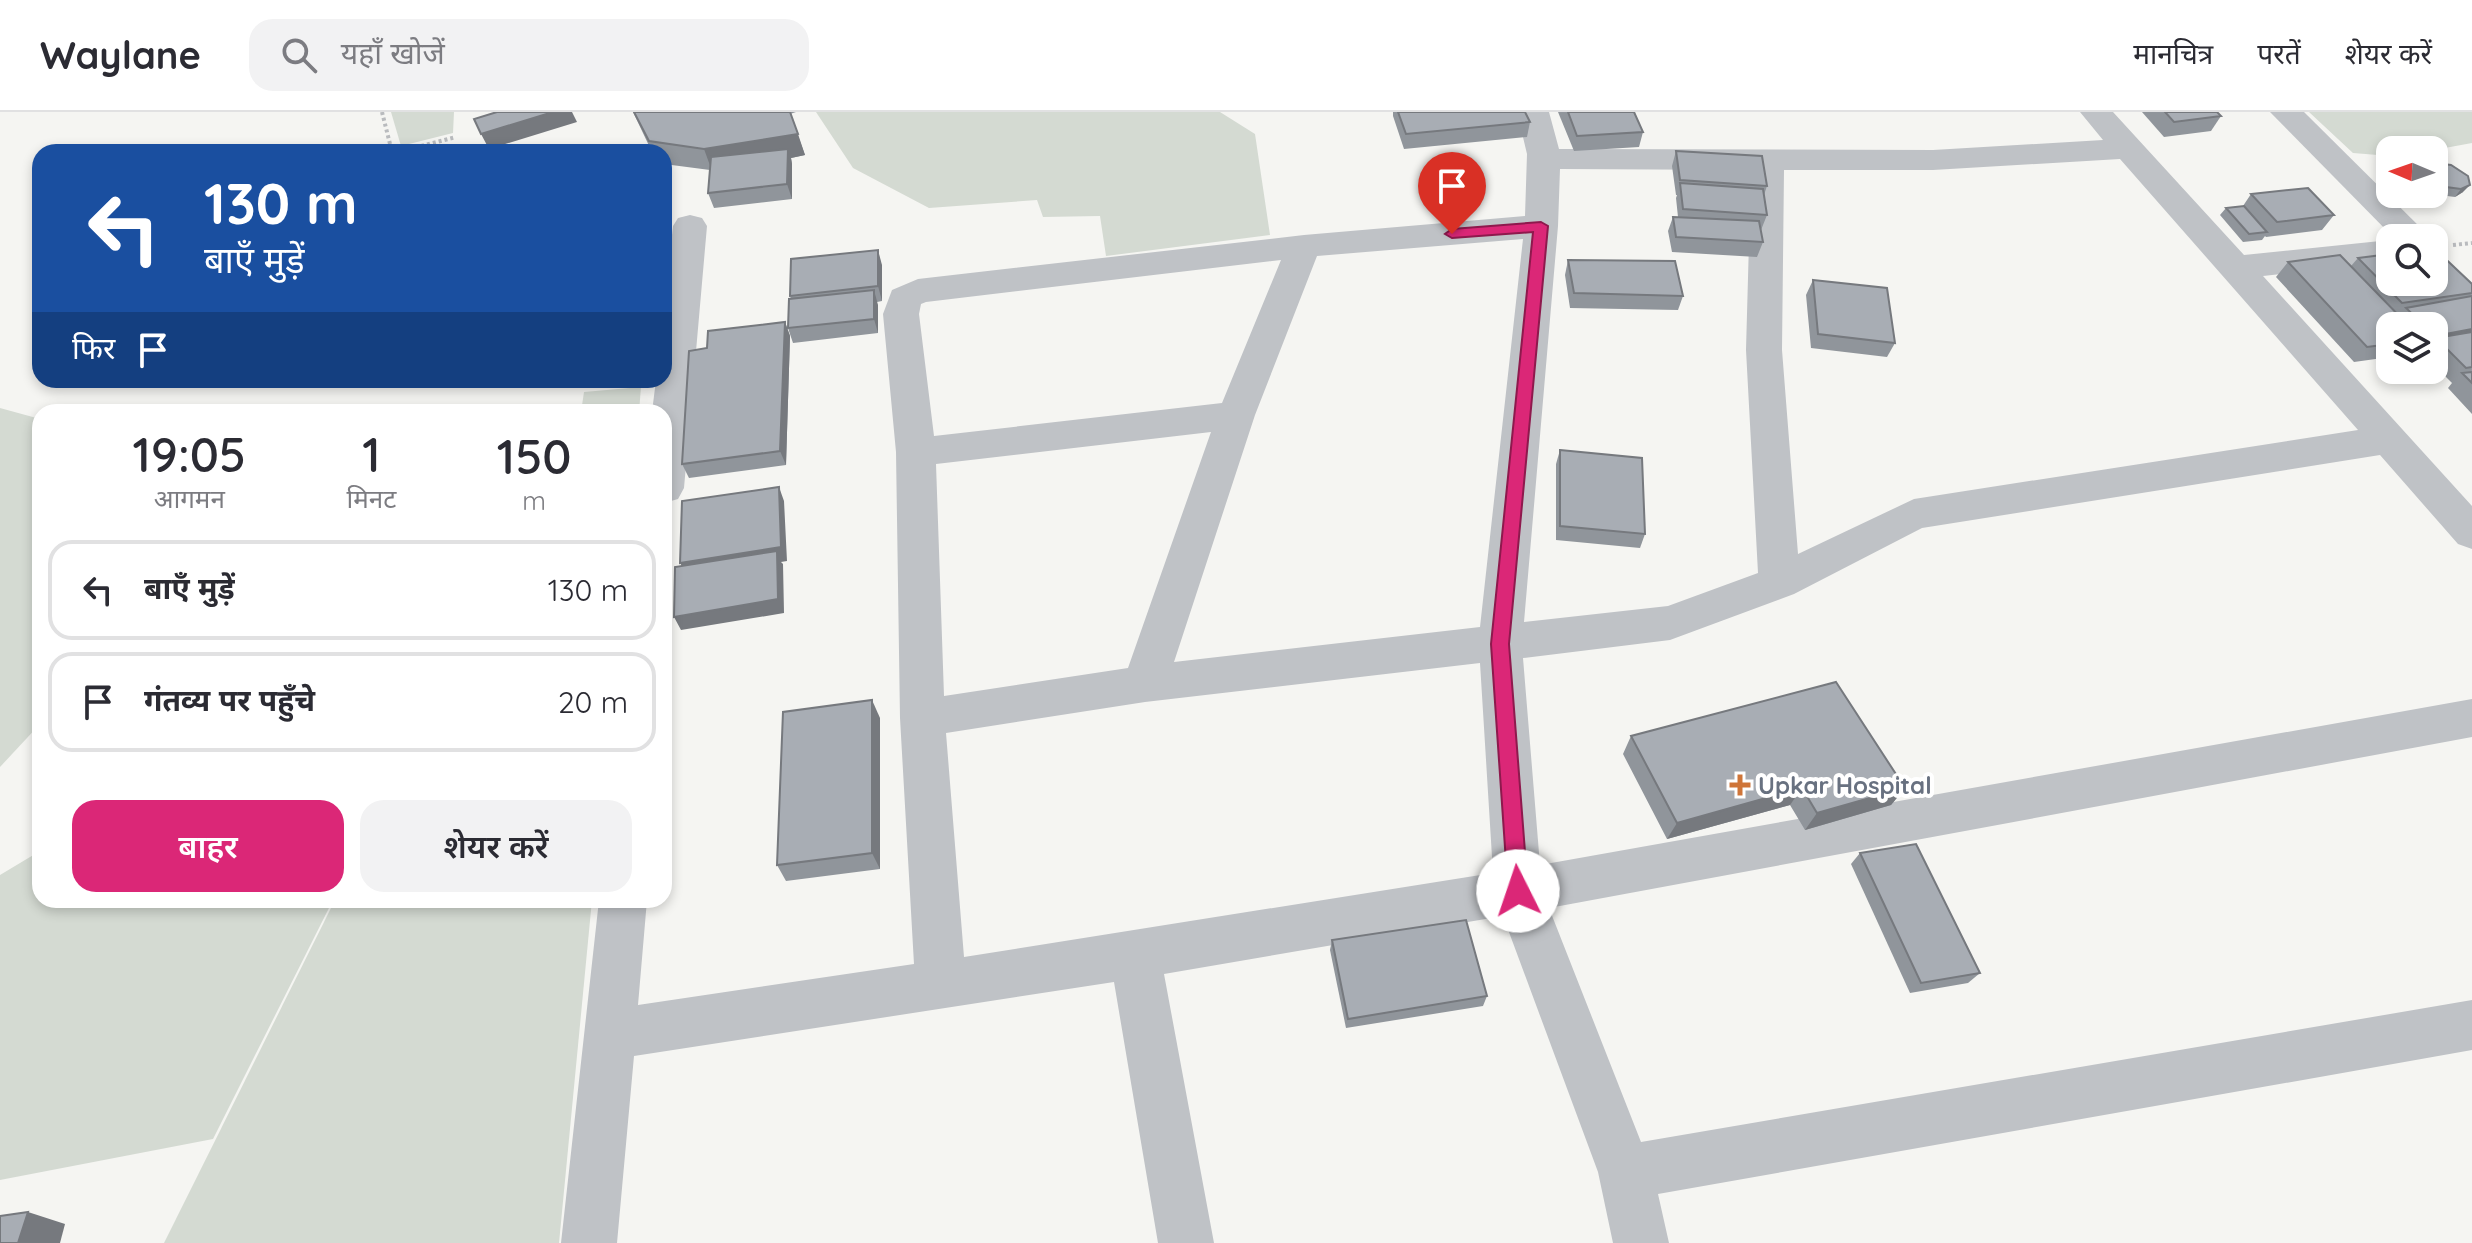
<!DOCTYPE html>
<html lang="hi">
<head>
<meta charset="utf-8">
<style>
	body { margin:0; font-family:Quicksand,"Noto Sans Devanagari",sans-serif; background:#f2f2f3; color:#2b2b33; height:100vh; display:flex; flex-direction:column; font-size:30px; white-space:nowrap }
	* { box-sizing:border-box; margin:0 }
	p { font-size:26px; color:#7c7c81 }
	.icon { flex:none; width:44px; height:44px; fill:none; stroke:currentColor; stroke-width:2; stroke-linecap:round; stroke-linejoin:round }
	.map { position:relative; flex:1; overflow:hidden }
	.panel { position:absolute; left:32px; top:292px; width:640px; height:504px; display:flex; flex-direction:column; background:#fff; border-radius:24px; box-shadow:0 4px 12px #0003 }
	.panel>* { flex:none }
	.hud { position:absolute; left:32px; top:32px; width:640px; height:244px; border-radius:24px; box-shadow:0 4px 12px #0003; background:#1a4fa0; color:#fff; overflow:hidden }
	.needle { width:52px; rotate:272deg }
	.buttons { position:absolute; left:2376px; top:24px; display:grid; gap:16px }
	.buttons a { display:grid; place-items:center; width:72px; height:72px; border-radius:16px; background:#fff; box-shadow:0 4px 12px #0003; font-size:40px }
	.pin { position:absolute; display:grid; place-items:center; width:68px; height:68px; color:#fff; margin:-82px -34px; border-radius:50% 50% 50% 0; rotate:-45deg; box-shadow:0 0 8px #0007 }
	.pin .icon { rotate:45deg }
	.me { position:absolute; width:88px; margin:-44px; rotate:356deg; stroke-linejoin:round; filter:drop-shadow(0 0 6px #0008) }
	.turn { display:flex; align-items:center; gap:28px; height:168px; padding:0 40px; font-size:36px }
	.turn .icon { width:104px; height:104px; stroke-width:2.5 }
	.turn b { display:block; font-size:56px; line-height:68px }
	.then { display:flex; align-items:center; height:76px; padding:0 40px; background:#0003; gap:16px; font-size:30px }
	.eta { display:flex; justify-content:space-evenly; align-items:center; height:136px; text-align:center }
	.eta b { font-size:48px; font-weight:600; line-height:56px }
	.primary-button { display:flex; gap:16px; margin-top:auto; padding:16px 40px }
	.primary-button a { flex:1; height:92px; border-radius:24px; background:#db2777; color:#fff; font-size:32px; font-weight:600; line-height:92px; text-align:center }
	.primary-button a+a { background:#f2f2f3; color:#2b2b33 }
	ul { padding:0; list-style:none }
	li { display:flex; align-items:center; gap:24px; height:100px; margin:0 16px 12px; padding:0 24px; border:4px solid #e1e1e2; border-radius:24px }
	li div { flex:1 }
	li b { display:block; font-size:30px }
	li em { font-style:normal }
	header { display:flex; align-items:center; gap:48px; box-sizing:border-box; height:112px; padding:0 40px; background:#fff; border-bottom:2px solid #e1e1e2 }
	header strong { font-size:38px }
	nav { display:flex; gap:44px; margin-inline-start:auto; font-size:28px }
	.search { width:560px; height:72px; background:#f2f2f3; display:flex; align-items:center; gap:20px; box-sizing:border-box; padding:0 28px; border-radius:24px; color:#7c7c81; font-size:30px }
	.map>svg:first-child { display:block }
	.green { fill:#d4dad2 }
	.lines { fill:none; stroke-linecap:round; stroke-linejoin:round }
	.path { stroke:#b9bbbe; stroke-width:4; stroke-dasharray:3 3; stroke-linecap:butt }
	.minor { fill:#bfc2c6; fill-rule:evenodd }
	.wall { fill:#90959b }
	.shaded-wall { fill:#76797e }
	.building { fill:#a8adb4; stroke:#76797e; stroke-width:2 }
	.route { fill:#db2777; stroke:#8e194d; stroke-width:2 }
	.poi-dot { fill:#cf7539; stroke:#fff; stroke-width:3 }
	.labels { text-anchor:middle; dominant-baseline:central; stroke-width:8; stroke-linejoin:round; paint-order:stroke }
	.poi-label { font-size:24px; font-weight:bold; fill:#687180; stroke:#fff; text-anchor:start }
</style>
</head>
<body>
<header>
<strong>Waylane</strong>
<div class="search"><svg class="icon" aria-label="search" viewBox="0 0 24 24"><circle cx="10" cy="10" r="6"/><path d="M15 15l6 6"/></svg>यहाँ खोजें</div>
<nav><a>मानचित्र</a><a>परतें</a><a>शेयर करें</a></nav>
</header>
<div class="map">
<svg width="2472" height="1131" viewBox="0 0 2472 1131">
	<rect width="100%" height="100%" fill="#f5f5f2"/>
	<g class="green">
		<path d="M 391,0 L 454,0 L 453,21 L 401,34 Z"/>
		<path d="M 816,0 L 1220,0 L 1255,22 L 1270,123 L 1106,144 L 1100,104 L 1043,105 L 1037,88 L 929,96 L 853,56 Z"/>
		<path d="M 2309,0 L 2472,0 L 2472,31 L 2434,38 L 2390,38 L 2390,44 L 2353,41 Z"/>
		<path d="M 641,275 L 639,300 L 581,300 L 584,280 Z"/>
		<path d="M 0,296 L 40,307 L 40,612 L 0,655 Z"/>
		<path d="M 40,739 L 40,788 L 333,788 L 213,1027 L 0,1068 L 0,763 Z"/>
		<path d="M 335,788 L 592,788 L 559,1131 L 164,1131 Z"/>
	</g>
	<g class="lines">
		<g class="path">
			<path d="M 382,0 L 392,40"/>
			<path d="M 398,40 L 456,25"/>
			<path d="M 2453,133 L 2472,131"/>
		</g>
		<g class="minor">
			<path d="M 1517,0 L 1549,0 L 1559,37 L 1933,38 L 2103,28 L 2080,0 L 2113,0 L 2244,143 L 2390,128 L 2390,150 L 2263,164 L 2472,394 L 2472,437 L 2458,432 L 2380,343 L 1922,416 L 1794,482 L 1670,528 L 1523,546 L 1540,753 L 2472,587 L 2472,625 L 1549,796 L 1641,1030 L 2472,888 L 2472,938 L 1658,1082 L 1669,1131 L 1613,1131 L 1598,1060 L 1503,804 L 1164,862 L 1214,1131 L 1158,1131 L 1114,870 L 634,944 L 617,1131 L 561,1131 L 599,788 L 647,788 L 638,893 L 914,852 L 900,606 L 896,340 L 883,202 L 892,178 L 918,167 L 1304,123 L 1525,104 L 1527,42 ZM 2120,47 L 2358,318 L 1914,387 L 1798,442 L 1782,238 L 1784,58 L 1933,58 ZM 1560,57 L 1751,58 L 1746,238 L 1758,461 L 1668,494 L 1524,510 L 1558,114 ZM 1523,127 L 1480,515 L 1174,550 L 1255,303 L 1317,144 ZM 1281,148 L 1222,291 L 934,324 L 919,202 L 921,192 L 926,190 ZM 1211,320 L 1128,556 L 944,584 L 936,352 ZM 1480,551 L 1493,761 L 964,845 L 946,621 L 1145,590 Z"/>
			<path d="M 2270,0 L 2304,0 L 2431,126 L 2394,126 Z"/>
			<path d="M 690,103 L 702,106 L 707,114 L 684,376 L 678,387 L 664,391 L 664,300 L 652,300 L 656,268 L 664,268 L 664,195 L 673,114 L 678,106 Z"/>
		</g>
	</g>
	<g class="wall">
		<path d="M 633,0 L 796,0 L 790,2 L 805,43 L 791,46 L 792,52 L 792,87 L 714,96 L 708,81 L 710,58 L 664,52 L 664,40 L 652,40 Z"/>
		<path d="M 1393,0 L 1525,0 L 1530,10 L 1527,25 L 1404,37 L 1393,4 Z"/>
		<path d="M 1558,0 L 1634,0 L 1643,20 L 1639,35 L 1574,39 Z"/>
		<path d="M 2142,0 L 2217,0 L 2221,4 L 2211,19 L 2164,25 Z"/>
		<path d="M 1676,39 L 1767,74 L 1764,83 L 1767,103 L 1761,118 L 1763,130 L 1757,145 L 1672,140 L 1668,119 L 1673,105 L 1678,105 L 1676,86 L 1677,83 L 1676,83 L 1672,54 Z"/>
		<path d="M 2434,52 L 2451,53 L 2463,80 L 2455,85 L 2439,83 L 2434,81 Z"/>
		<path d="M 2251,82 L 2334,103 L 2322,118 L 2266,125 L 2265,124 L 2262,128 L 2243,130 L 2220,103 L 2226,96 L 2243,94 Z"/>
		<path d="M 2358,146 L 2472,172 L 2472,302 L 2448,276 L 2452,271 L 2434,253 L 2434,214 L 2390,214 L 2390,245 L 2354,250 L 2276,165 L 2288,150 L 2351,154 Z"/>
		<path d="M 1568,148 L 1683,184 L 1678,198 L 1570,196 L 1565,163 Z"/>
		<path d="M 882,153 L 882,189 L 877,190 L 878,221 L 793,231 L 788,216 L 791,187 L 790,184 Z"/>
		<path d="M 1813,168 L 1895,231 L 1887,245 L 1811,236 L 1806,183 Z"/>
		<path d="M 785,210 L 790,224 L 786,353 L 689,366 L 682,352 L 707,236 Z"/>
		<path d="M 1560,338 L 1645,422 L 1640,436 L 1556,428 L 1556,352 Z"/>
		<path d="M 880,606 L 880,757 L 786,769 L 777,753 Z"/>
		<path d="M 1631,624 L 1905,676 L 1891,693 L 1805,718 L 1790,693 L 1667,727 L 1623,642 Z"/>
		<path d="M 1860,741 L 1980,861 L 1968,871 L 1910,881 L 1851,752 Z"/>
		<path d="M 1332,828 L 1487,884 L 1483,894 L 1346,916 L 1330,838 Z"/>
	</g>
	<g class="shaded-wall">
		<path d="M 553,0 L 572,0 L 577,10 L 489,37 L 481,22 Z"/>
		<path d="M 798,22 L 805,43 L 791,46 L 792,52 L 792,87 L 787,72 L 712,59 L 704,37 Z"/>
		<path d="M 2470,73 L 2463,80 L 2455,85 L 2461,77 Z"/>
		<path d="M 878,138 L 882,153 L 882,189 L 878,174 Z"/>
		<path d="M 874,178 L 878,193 L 878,221 L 874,207 Z"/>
		<path d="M 785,210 L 790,224 L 786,353 L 780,339 Z"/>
		<path d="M 2472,217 L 2472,229 L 2436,226 L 2434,228 L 2435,224 Z"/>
		<path d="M 779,375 L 784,389 L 787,449 L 781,450 L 783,452 L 784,501 L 681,518 L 674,505 L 688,464 L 680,451 Z"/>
		<path d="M 872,588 L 880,606 L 880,757 L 872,741 Z"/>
		<path d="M 1802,676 L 1790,693 L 1667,727 L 1677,711 Z"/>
		<path d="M 1905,676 L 1891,693 L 1805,718 L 1817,701 Z"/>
		<path d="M 28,1100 L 65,1112 L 60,1131 L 18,1131 Z"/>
	</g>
	<g class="building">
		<path d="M 497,0 L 553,0 L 481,22 L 474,7 Z"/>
		<path d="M 634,0 L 790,0 L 798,22 L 704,37 L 649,29 Z"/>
		<path d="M 1398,0 L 1525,0 L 1530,10 L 1406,22 Z"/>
		<path d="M 1568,0 L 1634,0 L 1643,20 L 1577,24 Z"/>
		<path d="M 2165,0 L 2217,0 L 2221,4 L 2174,10 Z"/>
		<path d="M 788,37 L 787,72 L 708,81 L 711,45 Z"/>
		<path d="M 1676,39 L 1762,44 L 1767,74 L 1680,68 Z"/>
		<path d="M 2436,51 L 2451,53 L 2468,64 L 2470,73 L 2461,77 L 2446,75 L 2434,70 L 2434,52 Z"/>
		<path d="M 1680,71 L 1763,77 L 1767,103 L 1683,97 Z"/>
		<path d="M 2308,76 L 2334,103 L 2277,110 L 2251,82 Z"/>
		<path d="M 2244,94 L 2267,120 L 2249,122 L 2226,96 Z"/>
		<path d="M 1673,105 L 1759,109 L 1763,130 L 1676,125 Z"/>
		<path d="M 2434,136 L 2472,172 L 2472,181 L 2402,191 L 2358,146 L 2390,142 L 2390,170 L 2434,170 Z"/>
		<path d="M 878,138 L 878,174 L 790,184 L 791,147 Z"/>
		<path d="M 2340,143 L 2409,214 L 2390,214 L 2390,232 L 2367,235 L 2288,150 Z"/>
		<path d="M 1568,148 L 1675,149 L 1683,184 L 1574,181 Z"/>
		<path d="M 1813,168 L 1887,176 L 1895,231 L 1818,222 Z"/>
		<path d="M 874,178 L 874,207 L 788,216 L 789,187 Z"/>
		<path d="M 2472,184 L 2472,217 L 2435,224 L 2434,214 L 2425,214 L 2406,196 Z"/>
		<path d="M 785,210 L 780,339 L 682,352 L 689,239 L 707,236 L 708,219 Z"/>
		<path d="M 2472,220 L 2472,255 L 2466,256 L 2436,226 Z"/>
		<path d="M 2472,260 L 2472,271 L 2462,261 Z"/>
		<path d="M 1560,338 L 1642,346 L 1645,422 L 1560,414 Z"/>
		<path d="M 779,375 L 781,435 L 680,451 L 682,389 Z"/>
		<path d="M 777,439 L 778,487 L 674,505 L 675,455 Z"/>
		<path d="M 1836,570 L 1905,676 L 1817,701 L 1802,676 L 1677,711 L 1631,624 Z"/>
		<path d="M 872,588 L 872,741 L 777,753 L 783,600 Z"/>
		<path d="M 1916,732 L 1980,861 L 1921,871 L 1860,741 Z"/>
		<path d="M 1466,808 L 1487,884 L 1348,907 L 1332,828 Z"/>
		<path d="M 28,1100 L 18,1131 L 0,1131 L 0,1104 Z"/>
	</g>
	<path class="route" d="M 1541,110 L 1548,114 L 1509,532 L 1528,779 L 1526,786 L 1518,788 L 1511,786 L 1508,779 L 1491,532 L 1533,120 L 1452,126 L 1445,122 L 1452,117 Z"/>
	<path class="poi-dot" d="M1736 661h8v8h8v8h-8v8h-8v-8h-8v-8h8z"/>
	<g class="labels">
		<g class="poi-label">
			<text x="1758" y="673">Upkar Hospital</text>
		</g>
	</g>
</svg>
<div class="buttons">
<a><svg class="needle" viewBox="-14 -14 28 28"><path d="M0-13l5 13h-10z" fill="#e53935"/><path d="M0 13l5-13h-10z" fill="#7c7c81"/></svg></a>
<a><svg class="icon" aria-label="search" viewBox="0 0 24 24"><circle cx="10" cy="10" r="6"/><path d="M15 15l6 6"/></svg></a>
<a><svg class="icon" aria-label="layers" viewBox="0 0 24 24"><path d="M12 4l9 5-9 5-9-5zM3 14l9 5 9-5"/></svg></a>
</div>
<div class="pin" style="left:1452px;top:122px;background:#d93025"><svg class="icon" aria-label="arrive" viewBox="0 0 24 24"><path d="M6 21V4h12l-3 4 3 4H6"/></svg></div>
<svg class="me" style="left:1518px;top:779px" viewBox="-20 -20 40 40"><circle r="19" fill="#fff"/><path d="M0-13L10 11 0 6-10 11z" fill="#db2777"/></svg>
<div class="hud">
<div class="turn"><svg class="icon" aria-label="left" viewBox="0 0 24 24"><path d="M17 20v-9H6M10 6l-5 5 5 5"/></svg><div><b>130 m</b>बाएँ मुड़ें</div></div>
<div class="then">फिर<svg class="icon" aria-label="arrive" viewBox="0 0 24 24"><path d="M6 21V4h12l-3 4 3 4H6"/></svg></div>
</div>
<section class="panel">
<div class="eta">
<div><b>19:05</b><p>आगमन</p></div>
<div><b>1</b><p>मिनट</p></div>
<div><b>150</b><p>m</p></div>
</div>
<ul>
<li><svg class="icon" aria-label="left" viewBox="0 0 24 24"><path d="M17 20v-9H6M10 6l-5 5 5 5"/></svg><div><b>बाएँ मुड़ें</b></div><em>130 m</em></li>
<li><svg class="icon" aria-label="arrive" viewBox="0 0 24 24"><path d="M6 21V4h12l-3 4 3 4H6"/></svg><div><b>गंतव्य पर पहुँचे</b></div><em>20 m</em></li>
</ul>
<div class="primary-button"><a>बाहर</a><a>शेयर करें</a></div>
</section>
</div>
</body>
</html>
